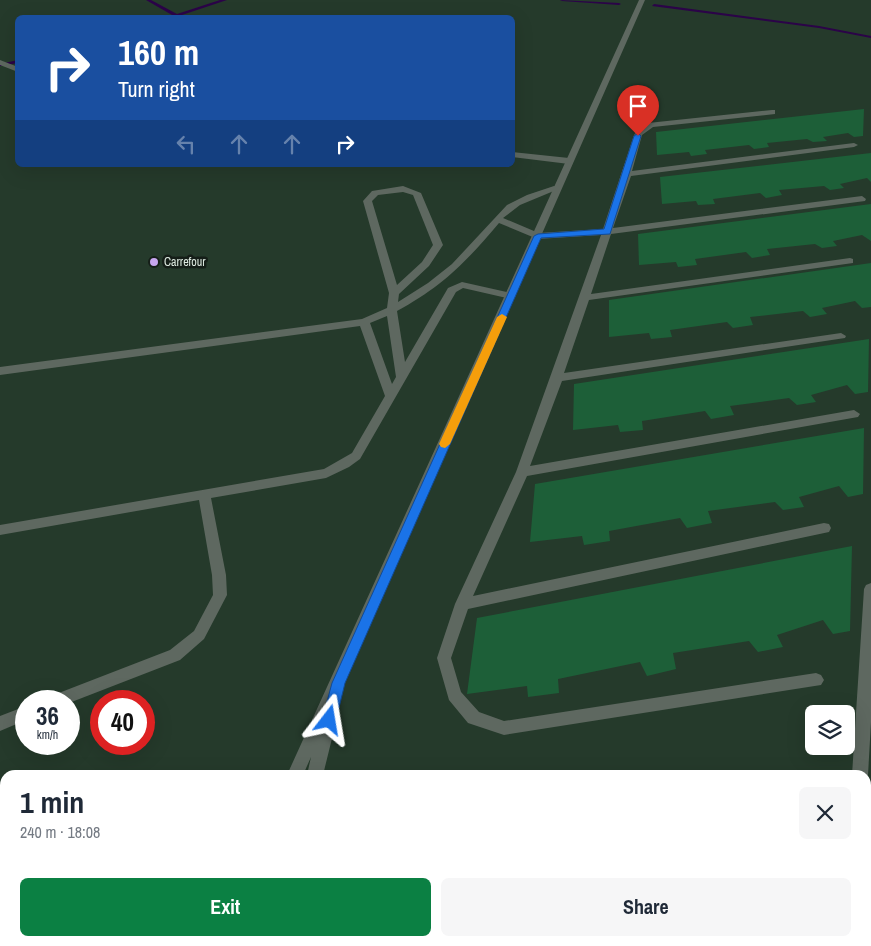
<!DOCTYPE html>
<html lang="en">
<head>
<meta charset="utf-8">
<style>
	body { margin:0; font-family:"Archivo Narrow",sans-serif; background:#f6f6f7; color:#1f2937; height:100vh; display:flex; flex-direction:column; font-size:19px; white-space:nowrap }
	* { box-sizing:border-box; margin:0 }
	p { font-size:16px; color:#747a83 }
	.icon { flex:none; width:28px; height:28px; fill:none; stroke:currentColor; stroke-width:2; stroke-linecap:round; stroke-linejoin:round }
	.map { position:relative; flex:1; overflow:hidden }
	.drawer { position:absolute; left:0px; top:770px; width:871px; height:176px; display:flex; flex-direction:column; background:#fff; border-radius:15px 15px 0 0; box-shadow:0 5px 20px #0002 }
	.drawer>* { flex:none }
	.top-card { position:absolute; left:15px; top:15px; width:500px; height:152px; border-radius:8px; box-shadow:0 5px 20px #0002; background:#1a4fa0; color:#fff; overflow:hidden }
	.fabs { position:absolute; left:805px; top:705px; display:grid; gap:10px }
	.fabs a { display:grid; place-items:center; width:50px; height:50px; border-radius:8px; background:#fff; box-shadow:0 5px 20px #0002; font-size:25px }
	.speed { position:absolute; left:15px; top:690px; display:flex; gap:10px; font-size:25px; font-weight:700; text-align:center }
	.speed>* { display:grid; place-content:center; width:65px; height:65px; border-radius:50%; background:#fff; box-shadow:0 5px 20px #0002; line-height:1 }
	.speed small { font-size:12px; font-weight:400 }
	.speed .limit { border:8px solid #d22; background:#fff; color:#111 }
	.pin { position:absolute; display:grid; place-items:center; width:42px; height:42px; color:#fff; margin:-51px -21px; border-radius:50% 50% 50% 0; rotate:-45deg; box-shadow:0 0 5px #0007 }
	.pin .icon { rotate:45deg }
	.me { position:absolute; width:55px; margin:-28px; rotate:14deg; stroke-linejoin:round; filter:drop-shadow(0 0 4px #0008) }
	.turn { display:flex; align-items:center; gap:18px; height:105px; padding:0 20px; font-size:22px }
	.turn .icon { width:65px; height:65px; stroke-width:2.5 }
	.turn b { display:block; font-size:35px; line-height:42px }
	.lanes { display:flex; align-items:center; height:48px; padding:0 20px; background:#0003; justify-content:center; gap:25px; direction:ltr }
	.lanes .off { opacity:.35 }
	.round { display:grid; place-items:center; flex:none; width:52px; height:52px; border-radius:8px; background:#f6f6f7 }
	.summary { display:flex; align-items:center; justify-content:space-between; height:85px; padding:0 20px }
	h1 { font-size:30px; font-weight:700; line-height:38px }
	.primary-button { display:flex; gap:10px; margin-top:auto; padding:10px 20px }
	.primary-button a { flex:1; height:58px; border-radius:8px; background:#0b8043; color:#fff; font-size:20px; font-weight:700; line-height:58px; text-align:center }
	.primary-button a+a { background:#f6f6f7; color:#1f2937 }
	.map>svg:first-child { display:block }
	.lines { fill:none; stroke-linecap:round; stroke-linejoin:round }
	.stream { fill:#2b0348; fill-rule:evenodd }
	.building { fill:#1d5f38 }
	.service { fill:#5e6860; fill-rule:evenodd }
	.minor { fill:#5e6860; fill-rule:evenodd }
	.tertiary { fill:#5e6860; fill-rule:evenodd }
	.route { fill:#1a73e8; stroke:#114b97 }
	.slow { fill:#f59e0b }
	.poi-dot { fill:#c7a6ef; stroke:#151e18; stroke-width:2 }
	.labels { text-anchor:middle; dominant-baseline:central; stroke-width:5; stroke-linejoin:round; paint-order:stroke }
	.far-poi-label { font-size:12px; fill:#deeae1; stroke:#151e18; text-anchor:start }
</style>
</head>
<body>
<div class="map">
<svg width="871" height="946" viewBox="0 0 871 946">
	<rect width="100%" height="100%" fill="#253a2b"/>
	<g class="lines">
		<g class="stream">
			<path d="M 146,0 L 151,0 L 177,14 L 220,0 L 227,0 L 173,18 L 165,18 L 172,15 Z"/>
			<path d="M 560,0 L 619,3 L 621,4 L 619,5 L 562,1 Z"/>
			<path d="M 654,4 L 819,26 L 871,36 L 871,38 L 819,28 L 652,6 Z"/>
			<path d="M 18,60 L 18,63 L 0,66 L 0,64 Z"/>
		</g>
	</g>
	<g class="building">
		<path d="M 864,109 L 863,136 L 854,137 L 848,133 L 823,137 L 827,141 L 813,142 L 807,139 L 767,143 L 769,147 L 754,149 L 749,145 L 705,150 L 707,154 L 691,156 L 689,152 L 657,155 L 656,132 Z"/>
		<path d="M 871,153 L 871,182 L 867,178 L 840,184 L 844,188 L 830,190 L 824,186 L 779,190 L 782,195 L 766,198 L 760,193 L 713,199 L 715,204 L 698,205 L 696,201 L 662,204 L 660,177 Z"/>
		<path d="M 871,204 L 871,241 L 862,235 L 833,241 L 837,246 L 822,248 L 815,244 L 767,249 L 770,255 L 752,258 L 746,252 L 695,259 L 697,265 L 678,267 L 676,262 L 639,265 L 638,234 Z"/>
		<path d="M 871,263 L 871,307 L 862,308 L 855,301 L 822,308 L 827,314 L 810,317 L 803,311 L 750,317 L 753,325 L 733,328 L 727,322 L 670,330 L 672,337 L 651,339 L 649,333 L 609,337 L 609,300 Z"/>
		<path d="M 869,339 L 868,392 L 855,394 L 847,385 L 811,395 L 816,402 L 797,405 L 789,398 L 730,406 L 734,415 L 711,419 L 705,411 L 642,421 L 643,430 L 620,432 L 618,425 L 573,430 L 574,384 Z"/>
		<path d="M 864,428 L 863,494 L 848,497 L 839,486 L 799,497 L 804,507 L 783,510 L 775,502 L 708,511 L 712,523 L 687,528 L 680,518 L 609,531 L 610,541 L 584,545 L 582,536 L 530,542 L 535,484 Z"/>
		<path d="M 852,546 L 850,631 L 833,634 L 823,620 L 777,635 L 783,647 L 758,652 L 749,641 L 673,653 L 676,669 L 647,676 L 640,662 L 558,679 L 559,693 L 528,697 L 527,686 L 467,694 L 477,618 Z"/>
	</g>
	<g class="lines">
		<g class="service">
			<path d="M 403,186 L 421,193 L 443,245 L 429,266 L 399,294 L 398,302 L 428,283 L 452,264 L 507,205 L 527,195 L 554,186 L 561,188 L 520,205 L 503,218 L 541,234 L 541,238 L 535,238 L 499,223 C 466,262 443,286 397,311 L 405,362 L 448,288 L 462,282 L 515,294 L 516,296 L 511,299 L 463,288 L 456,292 L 360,459 L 349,467 L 326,478 L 211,498 L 226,575 L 227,595 L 204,639 L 180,660 L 69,703 L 69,701 L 48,701 L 51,696 L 170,650 L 194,631 L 213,595 L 212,575 L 199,500 L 0,535 L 0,525 L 324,469 L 352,453 L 385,396 L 360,326 L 0,375 L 0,367 L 362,319 L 387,308 L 389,293 L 363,201 L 372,191 ZM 403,192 L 413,195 L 433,245 L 422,262 L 397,285 L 372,201 L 378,195 ZM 387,316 L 396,377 L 392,384 L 370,323 Z"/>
			<path d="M 26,706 L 26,720 L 0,731 L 0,716 Z"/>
			<path d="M 5,896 L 5,915 L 0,917 L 0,898 Z"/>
		</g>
		<g class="minor">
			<path d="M 0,60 L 18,67 L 18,72 L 0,65 Z"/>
			<path d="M 772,110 L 775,110 L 775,114 L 653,127 L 642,135 L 632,171 L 854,143 L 858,145 L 854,147 L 631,176 L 613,228 L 862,196 L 866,199 L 865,201 L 611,234 L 591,294 L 850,258 L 853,259 L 853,263 L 589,300 L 564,373 L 841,333 L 846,336 L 845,338 L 562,381 L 530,466 L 854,410 L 860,414 L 858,417 L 527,476 L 473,596 L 824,523 L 829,524 L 831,528 L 829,532 L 468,609 L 451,658 L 461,692 L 479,712 L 504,721 L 816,673 L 821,675 L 824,680 L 821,685 L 504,735 L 468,723 L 449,700 L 437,658 L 455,604 L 516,472 L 601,235 L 538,239 L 533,236 L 538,233 L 603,229 L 634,135 L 639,128 L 648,123 Z"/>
			<path d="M 512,152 L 569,158 L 573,161 L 569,164 L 512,157 Z"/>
			<path d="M 871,583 L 871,722 L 868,775 L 866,780 L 866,775 L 852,775 L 864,589 L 866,585 Z"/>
			<rect x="841" y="941" width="18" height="5"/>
		</g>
		<g class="tertiary">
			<path d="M 639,0 L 645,0 L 333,708 L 338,714 L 323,775 L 307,775 L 311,757 L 303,775 L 287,775 Z"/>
			<path d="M 203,941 L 222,941 L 220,946 L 201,946 Z"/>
			<path d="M 262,941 L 280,941 L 279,946 L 261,946 Z"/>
		</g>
	</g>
	<path class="route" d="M 638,133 L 641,136 L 610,234 L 541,238 L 345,683 L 336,720 L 334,724 L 329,726 L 324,724 L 322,720 L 332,683 L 534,236 L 538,234 L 604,229 L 634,136 Z"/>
	<path class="slow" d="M 502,314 L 507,317 L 450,444 L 445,448 L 441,447 L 439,444 L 497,317 Z"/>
	<circle class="poi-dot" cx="154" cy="262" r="5"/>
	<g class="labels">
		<g class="far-poi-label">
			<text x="164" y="262">Carrefour</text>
		</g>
	</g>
</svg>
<div class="fabs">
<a><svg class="icon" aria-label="layers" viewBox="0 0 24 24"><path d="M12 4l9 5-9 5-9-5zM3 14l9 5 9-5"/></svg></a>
</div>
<div class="speed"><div>36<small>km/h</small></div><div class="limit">40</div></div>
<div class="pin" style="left:638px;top:136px;background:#d93025"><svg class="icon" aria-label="arrive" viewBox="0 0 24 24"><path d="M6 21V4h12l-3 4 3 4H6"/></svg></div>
<svg class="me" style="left:329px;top:720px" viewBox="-20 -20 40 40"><path d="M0-17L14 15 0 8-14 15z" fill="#1a73e8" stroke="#fff" stroke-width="4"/></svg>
<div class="top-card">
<div class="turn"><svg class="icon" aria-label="right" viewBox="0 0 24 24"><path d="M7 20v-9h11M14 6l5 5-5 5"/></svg><div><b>160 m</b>Turn right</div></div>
<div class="lanes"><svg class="icon off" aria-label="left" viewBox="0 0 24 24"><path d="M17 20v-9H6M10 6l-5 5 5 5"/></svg><svg class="icon off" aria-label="ahead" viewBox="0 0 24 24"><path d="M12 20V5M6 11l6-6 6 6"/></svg><svg class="icon off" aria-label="ahead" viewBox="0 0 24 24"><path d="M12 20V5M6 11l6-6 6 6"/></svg><svg class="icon" aria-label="right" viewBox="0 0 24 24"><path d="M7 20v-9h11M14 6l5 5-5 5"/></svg></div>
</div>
<section class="drawer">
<div class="summary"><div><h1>1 min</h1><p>240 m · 18:08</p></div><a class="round"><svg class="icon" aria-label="close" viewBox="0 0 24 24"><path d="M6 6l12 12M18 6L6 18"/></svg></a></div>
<div class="primary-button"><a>Exit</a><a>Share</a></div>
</section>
</div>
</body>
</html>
